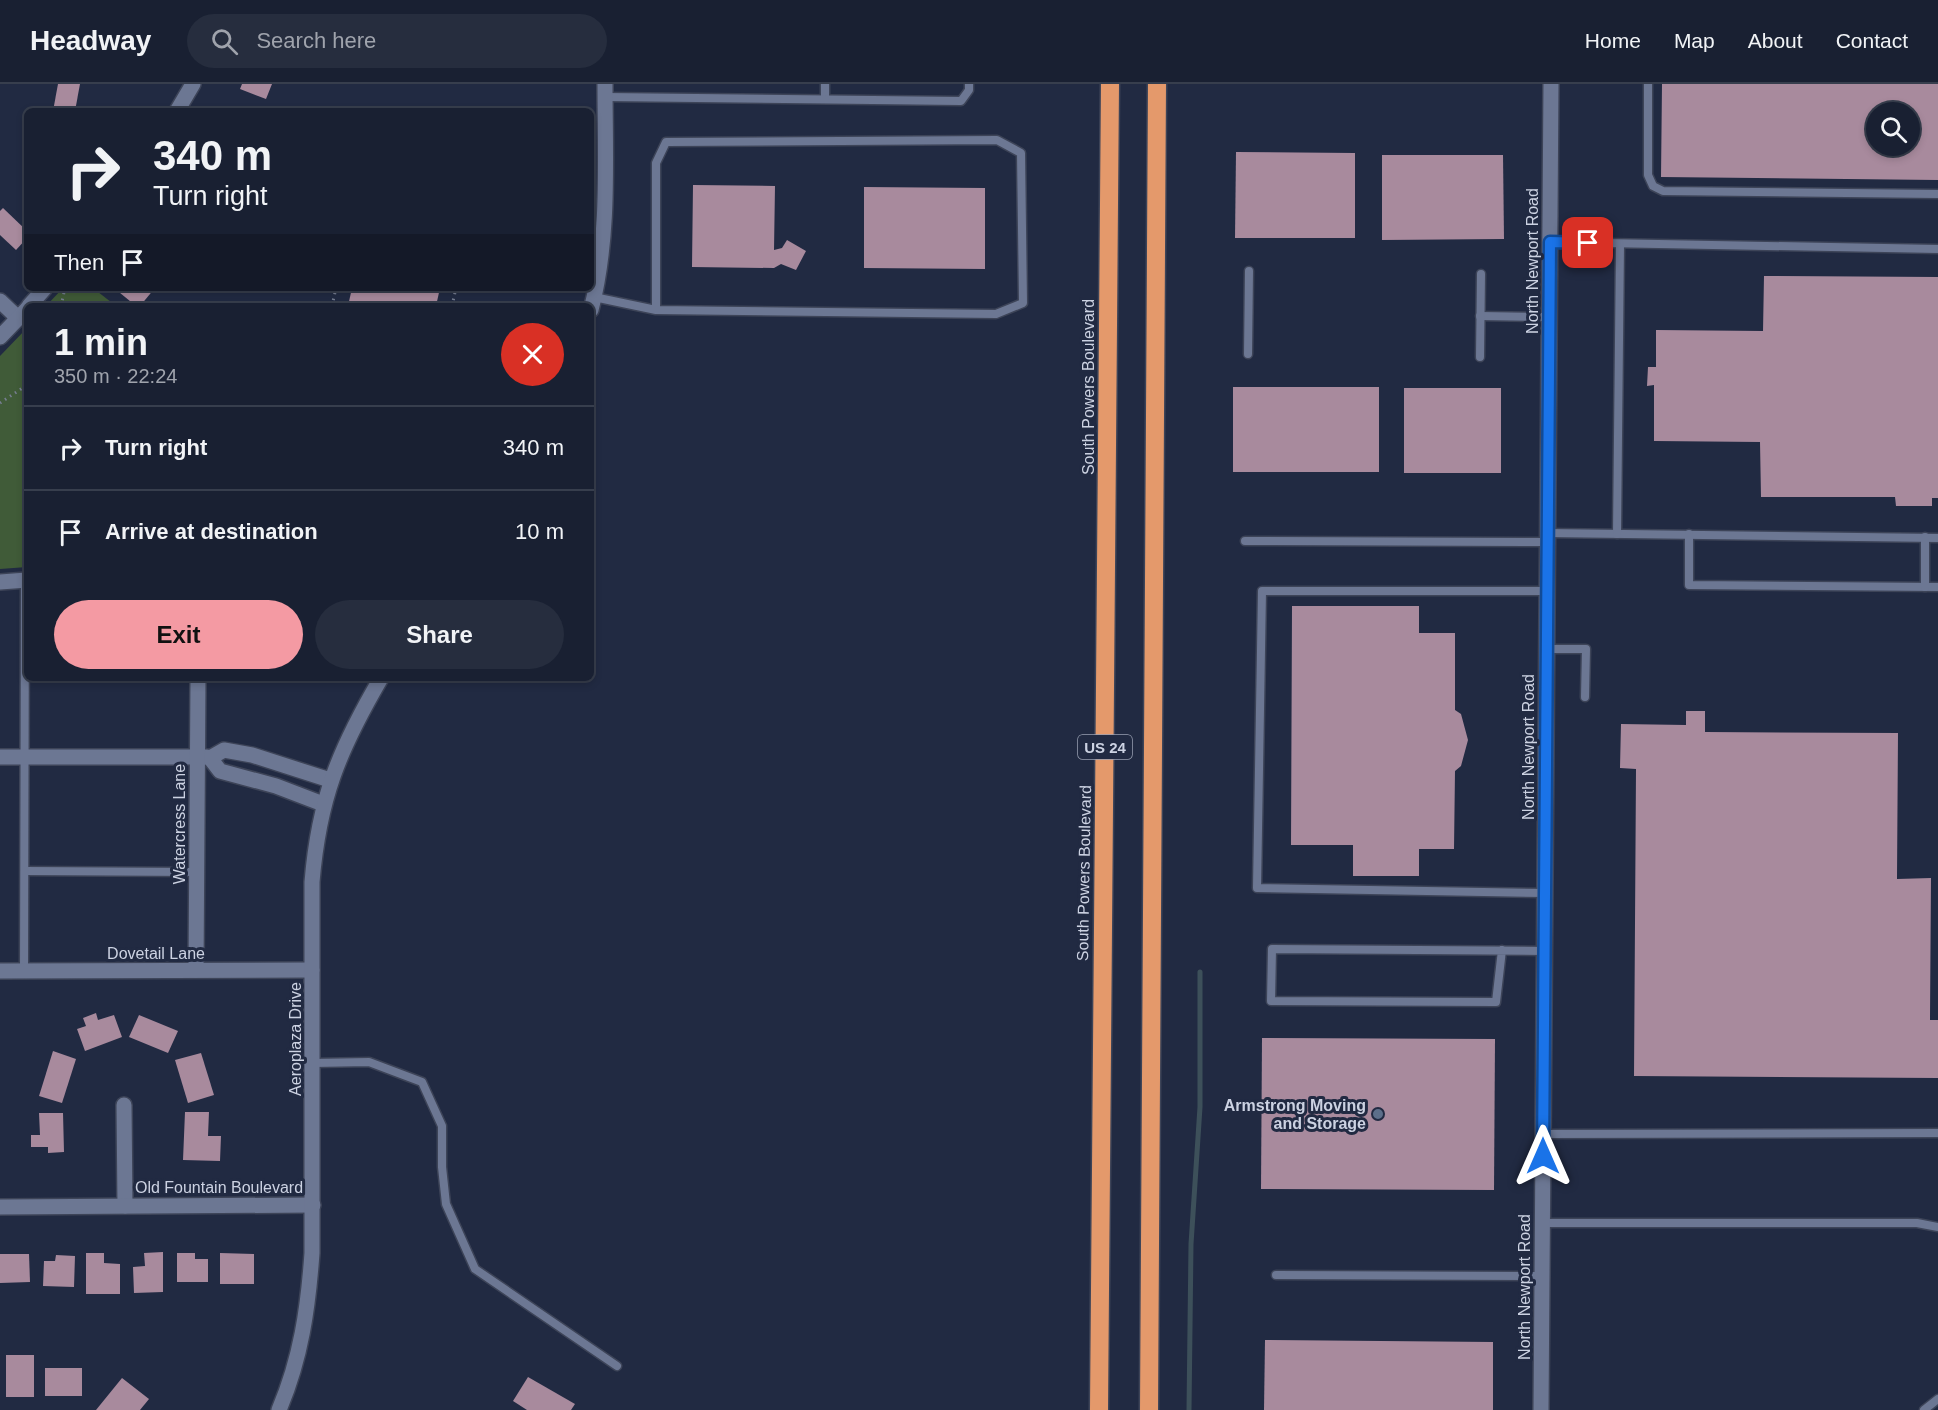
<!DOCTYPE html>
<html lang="en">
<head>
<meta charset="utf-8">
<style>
	body { margin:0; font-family:Helvetica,sans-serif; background:#262d3e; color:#f1f3f6; height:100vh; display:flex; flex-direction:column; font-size:22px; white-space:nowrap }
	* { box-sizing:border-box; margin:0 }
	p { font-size:20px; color:#9fa3ac }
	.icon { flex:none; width:33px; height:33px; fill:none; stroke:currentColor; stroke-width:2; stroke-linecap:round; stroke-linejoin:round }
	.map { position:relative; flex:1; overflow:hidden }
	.panel { position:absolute; left:24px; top:219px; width:570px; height:378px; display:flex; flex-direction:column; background:#192032; border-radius:9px; box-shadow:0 3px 9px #0003,0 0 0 2px #373e4d }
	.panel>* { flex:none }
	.top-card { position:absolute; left:24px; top:24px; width:570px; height:183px; border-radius:9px; box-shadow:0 3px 9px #0003,0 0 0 2px #373e4d; background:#192032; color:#f1f3f6; overflow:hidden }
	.controls { position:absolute; left:1866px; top:18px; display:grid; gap:12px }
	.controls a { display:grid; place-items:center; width:54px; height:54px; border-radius:50%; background:#192032; box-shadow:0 3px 9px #0003,0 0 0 2px #373e4d; font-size:30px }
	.pin { position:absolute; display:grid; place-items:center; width:51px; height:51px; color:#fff; margin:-26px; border-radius:12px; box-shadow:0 3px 9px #0006 }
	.me { position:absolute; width:66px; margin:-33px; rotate:0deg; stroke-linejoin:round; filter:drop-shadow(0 0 4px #0008) }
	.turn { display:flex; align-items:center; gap:21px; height:126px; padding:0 30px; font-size:27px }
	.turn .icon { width:78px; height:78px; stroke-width:2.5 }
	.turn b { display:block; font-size:42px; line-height:51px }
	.then { display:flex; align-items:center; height:57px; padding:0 30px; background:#0003; gap:12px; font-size:22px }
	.round { display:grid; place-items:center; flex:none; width:63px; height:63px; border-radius:32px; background:#262d3e }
	.headline { display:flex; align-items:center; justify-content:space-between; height:102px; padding:0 30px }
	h1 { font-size:36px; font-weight:700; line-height:45px }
	.cta { display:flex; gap:12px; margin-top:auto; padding:12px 30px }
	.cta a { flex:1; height:69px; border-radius:36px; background:#f49aa3; color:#111; font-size:24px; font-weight:700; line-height:69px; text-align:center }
	.cta a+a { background:#262d3e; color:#f1f3f6 }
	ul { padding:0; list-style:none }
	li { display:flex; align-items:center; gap:18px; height:84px; padding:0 30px; border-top:2px solid #373e4d }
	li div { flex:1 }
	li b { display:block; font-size:22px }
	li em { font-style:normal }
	header { display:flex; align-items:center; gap:36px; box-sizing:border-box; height:84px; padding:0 30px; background:#192032; border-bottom:2px solid #373e4d }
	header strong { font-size:28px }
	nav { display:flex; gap:33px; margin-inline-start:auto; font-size:21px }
	.search { width:420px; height:54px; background:#262d3e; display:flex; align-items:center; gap:15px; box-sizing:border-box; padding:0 21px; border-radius:33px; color:#9fa3ac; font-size:22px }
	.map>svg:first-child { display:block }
	.green { fill:#405b38 }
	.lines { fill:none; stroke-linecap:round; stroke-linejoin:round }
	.stream { stroke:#3d505a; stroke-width:5 }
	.building { fill:#a88a9d; fill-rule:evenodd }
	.lane-casing { stroke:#3d4458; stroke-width:11 }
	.street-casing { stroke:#3d4458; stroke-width:18 }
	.secondary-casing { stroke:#3d4458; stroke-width:18 }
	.highway-casing { stroke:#3d4458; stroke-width:21 }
	.path { stroke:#777e92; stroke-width:3; stroke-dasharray:1.5 4.5; stroke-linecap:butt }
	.lane { stroke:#6c7793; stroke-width:8 }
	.street { stroke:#6c7793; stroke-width:15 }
	.secondary { stroke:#6c7793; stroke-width:15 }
	.highway { stroke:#e4996b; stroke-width:18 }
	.route-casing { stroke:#114b97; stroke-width:15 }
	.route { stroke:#1a73e8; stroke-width:10 }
	.service-dot { fill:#5c6f8a; stroke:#212a42; stroke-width:2 }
	.labels { text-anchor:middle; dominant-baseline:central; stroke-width:6; stroke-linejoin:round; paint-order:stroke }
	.shield { fill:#212a42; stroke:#99a0b2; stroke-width:1.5 }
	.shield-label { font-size:15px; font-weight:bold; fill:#ccd2e2 }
	.street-label { font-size:16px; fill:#ccd2e2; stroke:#212a42 }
	.poi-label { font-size:16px; font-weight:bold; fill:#ccd2e2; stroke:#212a42; text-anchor:end }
</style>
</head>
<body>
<header>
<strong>Headway</strong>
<div class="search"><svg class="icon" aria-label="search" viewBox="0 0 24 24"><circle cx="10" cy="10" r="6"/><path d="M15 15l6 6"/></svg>Search here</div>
<nav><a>Home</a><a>Map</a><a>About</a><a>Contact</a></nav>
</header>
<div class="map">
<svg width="1938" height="1326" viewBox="0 0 1938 1326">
	<rect width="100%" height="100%" fill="#212a42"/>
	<g class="green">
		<path d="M 63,204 L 93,204 L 116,222 L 46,222 Z"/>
		<path d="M 27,244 L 27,483 L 0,485 L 0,272 Z"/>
	</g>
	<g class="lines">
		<path class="stream" d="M 1189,1326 L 1191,1160 L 1200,1023 L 1200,888"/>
	</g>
	<g class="building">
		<path d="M 58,0 L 80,0 L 75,27 L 53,27 Z"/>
		<path d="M 242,0 L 272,0 L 266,15 L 240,5 Z"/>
		<path d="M 1662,0 L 1938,0 L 1938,96 L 1661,93 ZM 1876,28 L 1910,28 L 1910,62 L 1876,62 Z"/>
		<path d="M 1236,68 L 1355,69 L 1355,154 L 1235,154 Z"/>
		<path d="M 1382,71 L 1503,71 L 1504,155 L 1382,156 Z"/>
		<path d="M 693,101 L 775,102 L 774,166 L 782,164 L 787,156 L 806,167 L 796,186 L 781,180 L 774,184 L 692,183 Z"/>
		<path d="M 864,103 L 985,104 L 985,185 L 864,184 Z"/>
		<path d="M 3,124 L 27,147 L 27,154 L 16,166 L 0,151 L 0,127 Z"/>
		<path d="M 1764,192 L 1938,193 L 1938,414 L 1932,414 L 1932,422 L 1896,422 L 1895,413 L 1761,413 L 1760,358 L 1654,357 L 1654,301 L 1647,302 L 1648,283 L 1656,283 L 1656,246 L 1763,247 Z"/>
		<path d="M 114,204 L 155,204 L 140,222 L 136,222 Z"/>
		<path d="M 352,204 L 440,204 L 436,222 L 348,222 Z"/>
		<rect x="1233" y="303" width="146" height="85"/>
		<rect x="1404" y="304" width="97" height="85"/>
		<path d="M 1292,522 L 1419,522 L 1419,549 L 1455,549 L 1455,626 L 1461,630 L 1468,656 L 1461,682 L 1455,687 L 1454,765 L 1419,765 L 1419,792 L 1353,792 L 1353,761 L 1291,761 Z"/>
		<path d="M 1686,627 L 1705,627 L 1705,648 L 1898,649 L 1897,795 L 1931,794 L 1930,936 L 1938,936 L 1938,994 L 1634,992 L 1636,685 L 1620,684 L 1621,640 L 1686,641 Z"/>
		<path d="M 96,929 L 98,936 L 114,931 L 122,953 L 85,967 L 77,945 L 86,942 L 83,934 Z"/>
		<path d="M 139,931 L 178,947 L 168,969 L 129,953 Z"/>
		<path d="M 1262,954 L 1495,955 L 1494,1106 L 1261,1105 Z"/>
		<path d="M 53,967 L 76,975 L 62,1019 L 39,1012 Z"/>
		<path d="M 201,969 L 214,1011 L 188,1019 L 175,976 Z"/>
		<path d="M 185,1028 L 209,1028 L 208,1052 L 221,1052 L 220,1077 L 183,1076 Z"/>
		<path d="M 39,1029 L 63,1029 L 64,1068 L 48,1069 L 48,1063 L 31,1063 L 31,1051 L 40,1051 Z"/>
		<path d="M 163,1168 L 163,1208 L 134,1209 L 133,1183 L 145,1182 L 144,1169 Z"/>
		<path d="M 86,1169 L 104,1169 L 104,1179 L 120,1180 L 120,1210 L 86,1210 Z"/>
		<path d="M 177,1169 L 195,1169 L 195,1175 L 208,1175 L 208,1198 L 177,1198 Z"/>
		<path d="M 220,1169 L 254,1170 L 254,1200 L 220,1200 Z"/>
		<path d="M 0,1170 L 29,1170 L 30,1198 L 0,1199 Z"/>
		<path d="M 56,1171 L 75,1172 L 74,1203 L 43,1202 L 44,1177 L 55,1177 Z"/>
		<path d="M 1265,1256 L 1493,1258 L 1493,1326 L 1264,1326 Z"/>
		<rect x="6" y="1271" width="28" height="42"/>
		<rect x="45" y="1284" width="37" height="28"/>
		<path d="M 528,1293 L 575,1320 L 571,1326 L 527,1326 L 513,1317 Z"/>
		<path d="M 122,1294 L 149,1315 L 140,1326 L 96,1326 Z"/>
	</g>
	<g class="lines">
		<defs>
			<g id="lane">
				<path d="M 825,0 L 825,15"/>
				<path d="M 1648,0 L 1648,91 L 1653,102 L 1663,107 L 1938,110"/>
				<path d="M 605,13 L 961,17 L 969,6 L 969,0"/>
				<path d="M 1550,158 L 1938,165"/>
				<path d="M 594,213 L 656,226 L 996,230 L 1023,219 L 1021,69 L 997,56 L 666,58 L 656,79 L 656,226"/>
				<path d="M 1480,232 L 1549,233"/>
				<path d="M 1248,270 L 1249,187"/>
				<path d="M 1480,273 L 1481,190"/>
				<path d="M 1547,449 L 1938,454"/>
				<path d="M 1617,450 L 1620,160"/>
				<path d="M 1689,450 L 1689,501 L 1938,503"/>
				<path d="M 1925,453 L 1925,503"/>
				<path d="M 1245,457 L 1547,458"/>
				<path d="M 1546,565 L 1586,565 L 1585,613"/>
				<path d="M 25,787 L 197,788"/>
				<path d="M 1545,809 L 1257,804 L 1262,507 L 1547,507"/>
				<path d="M 1502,866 L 1496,918 L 1271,917 L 1272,865 L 1544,867"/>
				<path d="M 24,887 L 25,496"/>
				<path d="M 313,979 L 369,978 L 422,998 L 442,1042 L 442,1083 L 446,1120 L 475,1185 L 617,1282"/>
				<path d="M 1543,1050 L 1938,1049"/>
				<path d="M 1542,1139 L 1917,1139 L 1938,1143"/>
				<path d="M 1276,1191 L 1542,1192"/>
				<path d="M 1924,1326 L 1938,1315"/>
			</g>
			<g id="street">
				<path d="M 177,27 L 193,0"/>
				<path d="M 0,217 L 18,234"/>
				<path d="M 29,222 L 45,204"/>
				<path d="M 0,253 L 27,225"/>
				<path d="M 0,498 L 27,496"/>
				<path d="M 0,673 L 207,673"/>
				<path d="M 323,720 L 276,702 L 220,687 L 210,674 L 224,666 L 252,671 L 330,696"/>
				<path d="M 196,886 L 198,594"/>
				<path d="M 0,887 L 312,886"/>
				<path d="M 124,1021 L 125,1122"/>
				<path d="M 0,1123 L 313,1121"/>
				<path d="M 1541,1326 L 1551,0"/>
			</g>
			<g id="secondary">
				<path d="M 591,226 C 610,152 605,75 605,0"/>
				<path d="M 279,1326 C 301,1274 308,1225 312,1169 L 312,798 C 319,714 339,666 381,594"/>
			</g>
			<g id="highway">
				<path d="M 1099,1326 L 1110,0"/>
				<path d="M 1149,1326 L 1157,0"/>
			</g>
		</defs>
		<use href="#lane" class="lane-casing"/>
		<use href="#street" class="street-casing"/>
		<use href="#secondary" class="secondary-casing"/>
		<use href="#highway" class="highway-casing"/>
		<g class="path">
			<path d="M 61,222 L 65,204"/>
			<path d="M 332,222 L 336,204"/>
			<path d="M 452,222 L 456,204"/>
			<path d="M 0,319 L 27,301"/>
		</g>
		<use href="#lane" class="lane"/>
		<use href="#street" class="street"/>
		<use href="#secondary" class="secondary"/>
		<use href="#highway" class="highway"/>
	</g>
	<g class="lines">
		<defs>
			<path id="route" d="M 1543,1072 L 1550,158 L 1588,159"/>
		</defs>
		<use href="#route" class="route-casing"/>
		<use href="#route" class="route"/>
	</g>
	<circle class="service-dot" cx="1378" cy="1030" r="6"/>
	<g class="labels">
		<rect class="shield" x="1078" y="651" width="54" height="24" rx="4.5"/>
		<g class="shield-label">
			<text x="1105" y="663">US 24</text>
		</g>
		<g class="street-label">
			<text transform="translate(1532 177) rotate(-90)">North Newport Road</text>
			<text transform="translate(1088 303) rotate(-90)">South Powers Boulevard</text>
			<text transform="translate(1528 663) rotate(-90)">North Newport Road</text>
			<text transform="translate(179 740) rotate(-90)">Watercress Lane</text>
			<text transform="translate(1084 789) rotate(-89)">South Powers Boulevard</text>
			<text x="156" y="869">Dovetail Lane</text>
			<text transform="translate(295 955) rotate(-90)">Aeroplaza Drive</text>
			<text x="219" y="1103">Old Fountain Boulevard</text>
			<text transform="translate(1524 1203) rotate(-90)">North Newport Road</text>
		</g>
		<g class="poi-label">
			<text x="1366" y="1021">Armstrong Moving<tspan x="1366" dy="18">and Storage</tspan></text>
		</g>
	</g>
</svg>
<div class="controls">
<a><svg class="icon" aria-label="search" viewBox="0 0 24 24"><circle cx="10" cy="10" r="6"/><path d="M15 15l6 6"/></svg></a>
</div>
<div class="pin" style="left:1588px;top:159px;background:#d93025"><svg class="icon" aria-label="arrive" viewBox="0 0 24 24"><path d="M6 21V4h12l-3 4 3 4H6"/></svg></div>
<svg class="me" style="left:1543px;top:1072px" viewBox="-20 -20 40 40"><path d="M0-17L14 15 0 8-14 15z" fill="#1a73e8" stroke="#fff" stroke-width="4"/></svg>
<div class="top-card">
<div class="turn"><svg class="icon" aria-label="right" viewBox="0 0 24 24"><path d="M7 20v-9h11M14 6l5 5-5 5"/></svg><div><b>340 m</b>Turn right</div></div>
<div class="then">Then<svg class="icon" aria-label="arrive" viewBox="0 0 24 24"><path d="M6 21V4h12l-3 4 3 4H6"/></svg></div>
</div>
<section class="panel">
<div class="headline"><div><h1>1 min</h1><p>350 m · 22:24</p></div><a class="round" style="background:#d93025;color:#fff"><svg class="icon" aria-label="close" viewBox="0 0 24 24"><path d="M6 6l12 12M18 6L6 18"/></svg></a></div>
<ul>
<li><svg class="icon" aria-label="right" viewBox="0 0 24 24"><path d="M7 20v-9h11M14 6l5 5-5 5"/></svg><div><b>Turn right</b></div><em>340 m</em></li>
<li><svg class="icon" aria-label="arrive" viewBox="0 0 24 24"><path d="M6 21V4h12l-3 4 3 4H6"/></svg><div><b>Arrive at destination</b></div><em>10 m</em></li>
</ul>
<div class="cta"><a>Exit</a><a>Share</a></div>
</section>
</div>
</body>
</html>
